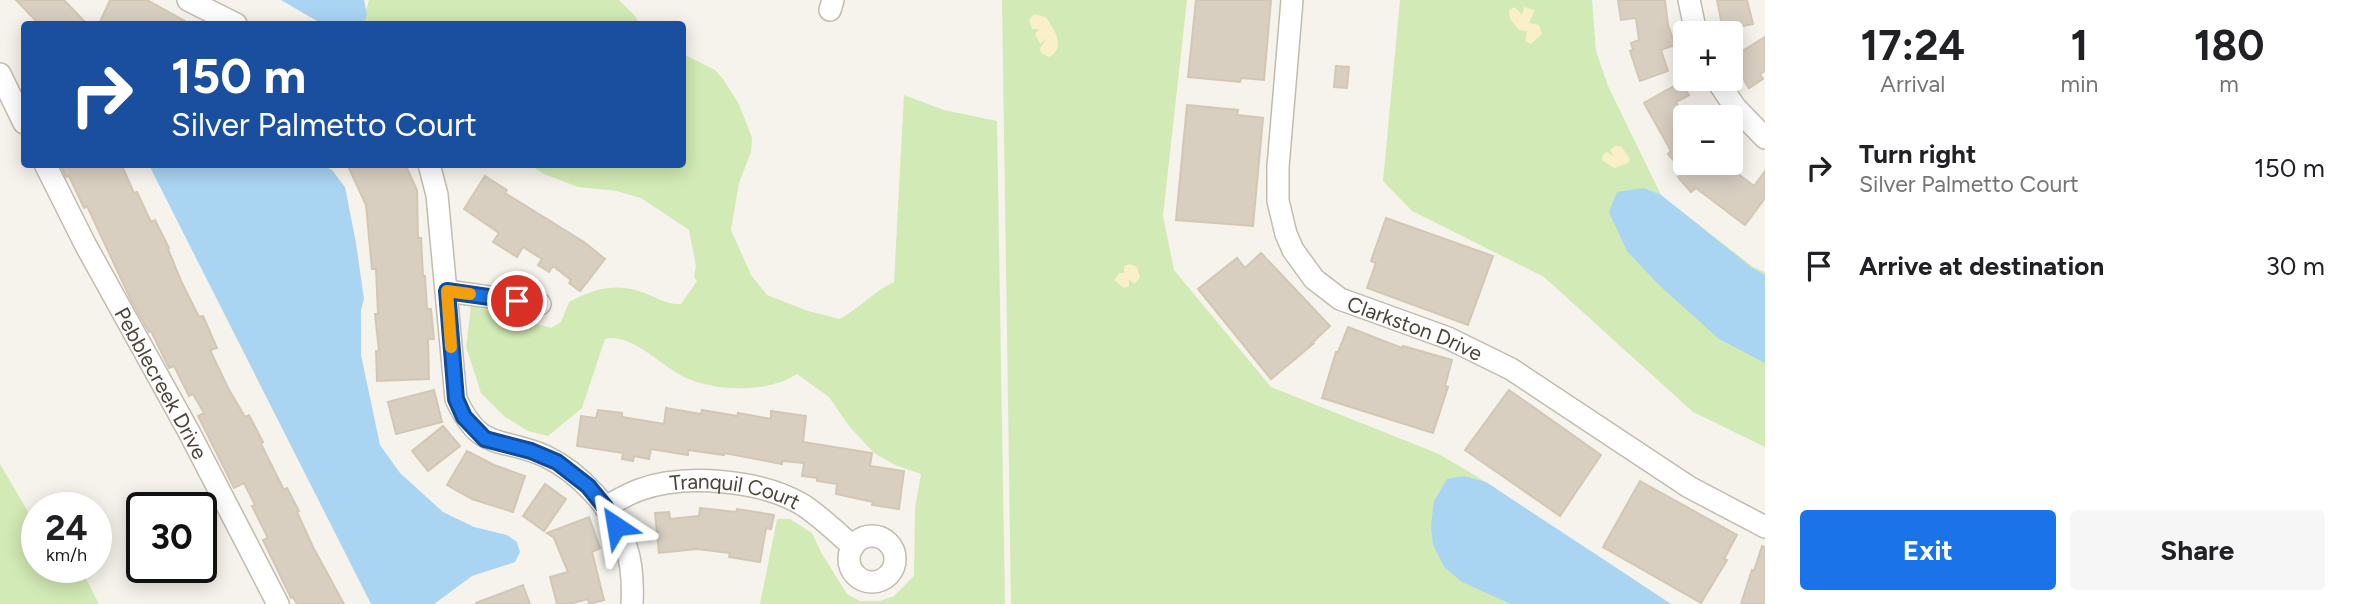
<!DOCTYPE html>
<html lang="en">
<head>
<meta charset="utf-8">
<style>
	body { margin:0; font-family:Figtree,sans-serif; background:#f6f6f6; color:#202124; height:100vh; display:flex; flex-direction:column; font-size:26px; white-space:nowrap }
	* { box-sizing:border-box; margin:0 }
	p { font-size:23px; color:#757577 }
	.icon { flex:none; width:38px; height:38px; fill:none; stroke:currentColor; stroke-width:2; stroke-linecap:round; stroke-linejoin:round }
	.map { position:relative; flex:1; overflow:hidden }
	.details { display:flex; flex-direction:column; background:#fff; width:595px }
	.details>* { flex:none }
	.guide { position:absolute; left:21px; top:21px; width:665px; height:147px; border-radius:7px; box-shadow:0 4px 18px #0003; background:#1a4fa0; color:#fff; overflow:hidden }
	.controls { position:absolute; left:1673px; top:21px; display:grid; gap:14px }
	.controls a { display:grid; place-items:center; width:70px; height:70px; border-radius:7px; background:#fff; box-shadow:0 4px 18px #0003; font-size:35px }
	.speed { position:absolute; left:21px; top:492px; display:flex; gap:14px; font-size:35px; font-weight:700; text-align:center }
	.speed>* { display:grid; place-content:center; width:91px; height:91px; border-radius:50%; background:#fff; box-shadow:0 4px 18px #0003; line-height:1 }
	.speed small { font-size:18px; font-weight:400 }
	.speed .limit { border:4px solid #111; border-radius:10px; background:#fff; color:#111 }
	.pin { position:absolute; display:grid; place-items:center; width:60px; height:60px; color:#fff; margin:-30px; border:4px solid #fff; border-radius:50%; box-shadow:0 2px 7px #0007 }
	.me { position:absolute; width:77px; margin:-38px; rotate:327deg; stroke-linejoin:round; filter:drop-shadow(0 0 5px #0008) }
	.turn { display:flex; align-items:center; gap:24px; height:147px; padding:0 35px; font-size:32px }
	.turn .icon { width:91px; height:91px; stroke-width:2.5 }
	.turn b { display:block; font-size:49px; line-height:60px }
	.eta { display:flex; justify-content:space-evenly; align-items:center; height:119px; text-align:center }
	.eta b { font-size:42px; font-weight:700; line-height:49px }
	.cta { display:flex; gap:14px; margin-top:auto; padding:14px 35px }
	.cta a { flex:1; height:80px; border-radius:7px; background:#1a73e8; color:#fff; font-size:28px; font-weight:700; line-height:80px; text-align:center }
	.cta a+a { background:#f6f6f6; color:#202124 }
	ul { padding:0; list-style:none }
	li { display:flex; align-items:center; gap:21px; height:98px; padding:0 35px }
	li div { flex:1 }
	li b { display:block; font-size:26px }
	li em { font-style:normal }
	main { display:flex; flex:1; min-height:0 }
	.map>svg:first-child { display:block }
	.green { fill:#d2eab5 }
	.sand { fill:#f9efc9 }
	.water { fill:#a9d4f2 }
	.building { fill:#d8cfc1; stroke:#d3c7b4; stroke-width:2 }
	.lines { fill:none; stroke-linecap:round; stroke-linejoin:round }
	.minor-casing { stroke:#c2bbae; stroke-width:24 }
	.minor { stroke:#fff; stroke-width:21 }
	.route-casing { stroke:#114b97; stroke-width:18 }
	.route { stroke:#1a73e8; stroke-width:12 }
	.slow { stroke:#f59e0b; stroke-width:12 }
	.labels { text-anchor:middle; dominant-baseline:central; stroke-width:5; stroke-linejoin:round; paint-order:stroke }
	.street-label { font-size:21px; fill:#4b4439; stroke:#fff }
</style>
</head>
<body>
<main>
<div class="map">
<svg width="1765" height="604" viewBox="0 0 1765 604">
	<rect width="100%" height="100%" fill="#f6f3ec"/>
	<g class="green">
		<path d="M 369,0 L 619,0 L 635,16 L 640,24 L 359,24 L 363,21 Z"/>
		<path d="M 1002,0 L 1187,0 L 1163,216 L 1174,270 L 1271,387 L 1439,454 L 1476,476 L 1671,604 L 1011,604 Z"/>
		<path d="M 1400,0 L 1592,0 L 1596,51 L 1608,86 L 1661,195 L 1753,267 L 1765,272 L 1765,447 L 1693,412 L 1544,277 L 1412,211 L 1383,181 Z"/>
		<path d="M 683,54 L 715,70 L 723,79 L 739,104 L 752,138 L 751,152 L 739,183 L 731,230 L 751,275 L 767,295 L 808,311 L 840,319 C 860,308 874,291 894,282 L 904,95 L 944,110 L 997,121 L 1005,604 L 760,604 L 777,519 L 790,519 L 812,533 L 822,554 L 847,594 L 860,601 L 880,601 L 894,596 L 914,576 L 915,508 L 921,474 L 895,465 L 874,453 L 849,426 L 829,397 L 797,374 C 791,377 784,382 777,383 C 747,393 698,389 672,370 C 655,359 627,333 605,339 L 582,408 L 548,436 L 528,431 L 505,417 L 481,393 L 466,347 L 471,306 L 551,328 L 561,322 L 569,302 C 592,290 612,283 639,291 C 654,295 664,305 681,304 L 697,281 L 694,277 L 696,266 L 689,230 L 641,198 L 616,191 L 578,187 L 544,174 L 530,165 L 682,164 Z"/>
		<path d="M 0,464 L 37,527 L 37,567 L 80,567 L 99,604 L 0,604 Z"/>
	</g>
	<g class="sand">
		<path d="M 1515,7 L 1522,15 L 1524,7 L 1535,10 L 1529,23 L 1539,25 L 1542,34 L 1531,44 L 1525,41 L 1527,31 L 1519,30 L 1510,19 L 1509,10 Z"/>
		<path d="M 1034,14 L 1046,17 C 1054,29 1067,48 1049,57 L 1041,53 L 1040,48 L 1047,38 L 1040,44 L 1035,34 L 1039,29 L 1032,29 L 1029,20 Z"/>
		<path d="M 1615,146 L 1621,146 L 1630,159 L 1628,163 L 1614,168 L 1602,160 L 1603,155 L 1606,152 L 1614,156 L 1610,150 Z"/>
		<path d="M 1130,264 L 1137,267 L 1140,278 L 1134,284 L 1129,279 L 1129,286 L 1124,288 L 1114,280 L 1119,273 L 1124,273 L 1124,266 Z"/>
	</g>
	<g class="water">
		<path d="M 281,0 L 364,0 L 367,15 L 364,24 L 322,24 Z"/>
		<path d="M 149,165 L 322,165 L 332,170 L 345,187 L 356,243 L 364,299 L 361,310 L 361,355 L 380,445 L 400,473 L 443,512 L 474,527 L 507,535 L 517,542 L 520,552 L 515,562 L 472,576 L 434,604 L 371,604 Z"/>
		<path d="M 1644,188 L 1661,195 L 1752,268 L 1765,275 L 1765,363 L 1719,339 L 1658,284 L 1627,251 L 1609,212 L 1617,192 Z"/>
		<path d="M 1464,476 L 1486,482 L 1671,604 L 1511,604 L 1462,582 L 1445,568 L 1433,545 L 1431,525 L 1434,501 L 1447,479 Z"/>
	</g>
	<g class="building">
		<path d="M 16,0 L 64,0 L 87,24 L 39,24 Z"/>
		<path d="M 110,0 L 147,0 L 190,24 L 99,24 Z"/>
		<path d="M 1196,0 L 1271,0 L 1264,80 L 1241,78 L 1240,82 L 1188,77 Z"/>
		<path d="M 1618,0 L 1665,0 L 1668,25 L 1675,45 L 1661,50 L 1668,71 L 1640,81 L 1630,51 L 1633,50 L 1631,43 L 1639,40 L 1636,18 L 1621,20 Z"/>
		<path d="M 1717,0 L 1747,0 L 1753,24 L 1723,30 Z"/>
		<path d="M 1765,37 L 1765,71 L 1760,74 L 1763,79 L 1749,88 L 1731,58 Z"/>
		<path d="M 1336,66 L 1349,67 L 1347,88 L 1334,87 Z"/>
		<path d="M 1681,82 L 1689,95 L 1676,102 L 1685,120 L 1685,163 L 1724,163 L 1754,186 L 1765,171 L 1765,198 L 1745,225 L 1696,188 L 1691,192 L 1678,177 L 1684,172 L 1668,154 L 1671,151 L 1644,103 Z"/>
		<path d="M 1187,105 L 1238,110 L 1237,115 L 1263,118 L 1253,226 L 1176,220 Z"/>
		<path d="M 60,164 L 121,164 L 134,193 L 137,192 L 151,222 L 155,220 L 169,248 L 168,249 L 181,281 L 199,317 L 203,316 L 217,348 L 210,350 L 228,388 L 245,417 L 249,415 L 263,442 L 261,444 L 284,490 L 287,488 L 299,511 L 297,512 L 313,547 L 344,604 L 297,604 L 293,597 L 291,598 L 263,540 L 268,538 L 252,506 L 255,505 L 244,483 L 234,488 L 198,416 L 204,413 L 193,394 L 189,396 L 174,366 L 169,368 L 151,331 L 149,332 L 131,300 L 87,206 L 84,208 L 69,176 L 66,177 Z"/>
		<path d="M 347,164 L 405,164 L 417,190 L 418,238 L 421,238 L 423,276 L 425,276 L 427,309 L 431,309 L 434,339 L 428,339 L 429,379 L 377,381 L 376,351 L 379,351 L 375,314 L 378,314 L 376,269 L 372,269 L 366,205 Z"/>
		<path d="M 485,176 L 507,190 L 505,193 L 584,242 L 605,259 L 580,291 L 569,283 L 571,280 L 553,266 L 549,272 L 538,265 L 542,259 L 523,247 L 517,257 L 493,242 L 499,233 L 464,209 Z"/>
		<path d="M 1386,218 L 1493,256 L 1468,325 L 1367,288 L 1376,263 L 1371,261 Z"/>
		<path d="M 1261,253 L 1330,326 L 1311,344 L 1313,344 L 1271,379 L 1198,289 L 1237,258 L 1245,268 Z"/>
		<path d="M 1348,327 L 1402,348 L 1403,346 L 1452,360 L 1445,386 L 1448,387 L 1433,433 L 1322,398 L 1336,352 L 1338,352 Z"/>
		<path d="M 434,390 L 442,422 L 396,434 L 388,402 Z"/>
		<path d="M 1509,390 L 1601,455 L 1560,516 L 1465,450 Z"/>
		<path d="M 666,408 L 701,414 L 702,410 L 737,416 L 738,413 L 771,419 L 771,411 L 806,416 L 803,442 L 872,453 L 870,466 L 904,471 L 899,509 L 872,505 L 873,502 L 836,494 L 837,484 L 817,481 L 817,478 L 802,476 L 804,463 L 782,461 L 782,464 L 724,453 L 724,455 L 688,450 L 688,455 L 651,449 L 649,459 L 634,456 L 633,461 L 622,459 L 623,453 L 577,446 L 581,416 L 596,418 L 598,410 L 622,413 L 622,417 L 664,424 Z"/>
		<path d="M 443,426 L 460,446 L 428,471 L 412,451 Z"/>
		<path d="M 467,451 L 494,465 L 525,476 L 513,512 L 472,499 L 447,485 Z"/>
		<path d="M 1640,481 L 1737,535 L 1724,559 L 1727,560 L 1701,603 L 1603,547 Z"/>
		<path d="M 545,484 L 566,499 L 544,531 L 523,516 Z"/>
		<path d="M 700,508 L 736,512 L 737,509 L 774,515 L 771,529 L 766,528 L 760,562 L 729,557 L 730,553 L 697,549 L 659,553 L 655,513 L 669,512 L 670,519 L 699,516 Z"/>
		<path d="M 589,517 L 600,548 L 592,552 L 604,600 L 589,604 L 588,599 L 569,604 L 557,604 L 550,577 L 568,572 L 554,538 L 547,533 Z"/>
		<path d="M 1762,546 L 1765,547 L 1765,604 L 1741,604 L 1752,570 L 1754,571 Z"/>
		<path d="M 523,585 L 530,604 L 476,604 L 476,603 Z"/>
	</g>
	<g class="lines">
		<defs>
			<g id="minor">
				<path d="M 188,0 L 236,24"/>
				<path id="s1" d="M 1292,0 L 1278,167 L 1278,201 L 1286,234 L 1293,250 L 1314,279 L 1340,299 L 1448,338 L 1511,369 L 1689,487 L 1765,527"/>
				<path d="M 1689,0 L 1696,33"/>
				<path d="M 830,10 L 833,0"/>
				<path d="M 0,74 L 24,123"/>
				<path d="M 1716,79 L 1735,107 L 1765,138"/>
				<path id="s2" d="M 45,164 L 85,244 L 189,432 L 278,604"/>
				<path d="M 429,164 L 437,195 L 456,399 C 481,453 500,436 545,456 C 579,472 615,510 626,546 C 632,564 633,585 632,604"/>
				<path d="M 447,291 L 540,304"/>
				<path id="s3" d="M 605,507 C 616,501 628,494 639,490 C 685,473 762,480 803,505 C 821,517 837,532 853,547"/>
				<circle cx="872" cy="559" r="23"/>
			</g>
		</defs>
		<use href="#minor" class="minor-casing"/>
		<use href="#minor" class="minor"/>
	</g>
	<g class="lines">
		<defs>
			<path id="route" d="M 517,301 L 447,291 L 456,399 L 464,417 L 485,439 L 531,451 L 557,462 L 588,486 L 605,507 L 616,526"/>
		</defs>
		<use href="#route" class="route-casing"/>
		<use href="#route" class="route"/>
		<path class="slow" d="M 451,347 L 447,291 L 470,294"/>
	</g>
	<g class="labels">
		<g class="street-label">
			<text stroke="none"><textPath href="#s1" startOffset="402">Clarkston Drive</textPath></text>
			<text stroke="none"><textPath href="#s2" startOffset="248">Pebblecreek Drive</textPath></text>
			<text stroke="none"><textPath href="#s3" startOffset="136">Tranquil Court</textPath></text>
		</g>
	</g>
</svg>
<div class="controls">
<a>+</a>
<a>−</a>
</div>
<div class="speed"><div>24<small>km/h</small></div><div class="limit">30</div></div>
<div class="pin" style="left:517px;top:301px;background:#d93025"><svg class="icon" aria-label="arrive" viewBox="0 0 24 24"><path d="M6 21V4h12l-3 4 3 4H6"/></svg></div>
<svg class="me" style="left:616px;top:526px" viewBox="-20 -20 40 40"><path d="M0-17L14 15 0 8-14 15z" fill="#1a73e8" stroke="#fff" stroke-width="4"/></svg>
<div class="guide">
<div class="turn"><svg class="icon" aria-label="right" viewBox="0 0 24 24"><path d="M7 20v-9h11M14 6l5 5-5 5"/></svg><div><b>150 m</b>Silver Palmetto Court</div></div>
</div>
</div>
<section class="details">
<div class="eta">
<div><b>17:24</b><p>Arrival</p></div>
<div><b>1</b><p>min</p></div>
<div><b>180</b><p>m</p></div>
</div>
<ul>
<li><svg class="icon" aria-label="right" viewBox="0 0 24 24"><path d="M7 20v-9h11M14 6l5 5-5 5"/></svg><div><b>Turn right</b><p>Silver Palmetto Court</p></div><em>150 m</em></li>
<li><svg class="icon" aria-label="arrive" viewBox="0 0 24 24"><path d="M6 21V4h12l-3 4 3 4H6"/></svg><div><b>Arrive at destination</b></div><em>30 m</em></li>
</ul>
<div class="cta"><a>Exit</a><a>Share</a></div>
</section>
</main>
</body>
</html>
